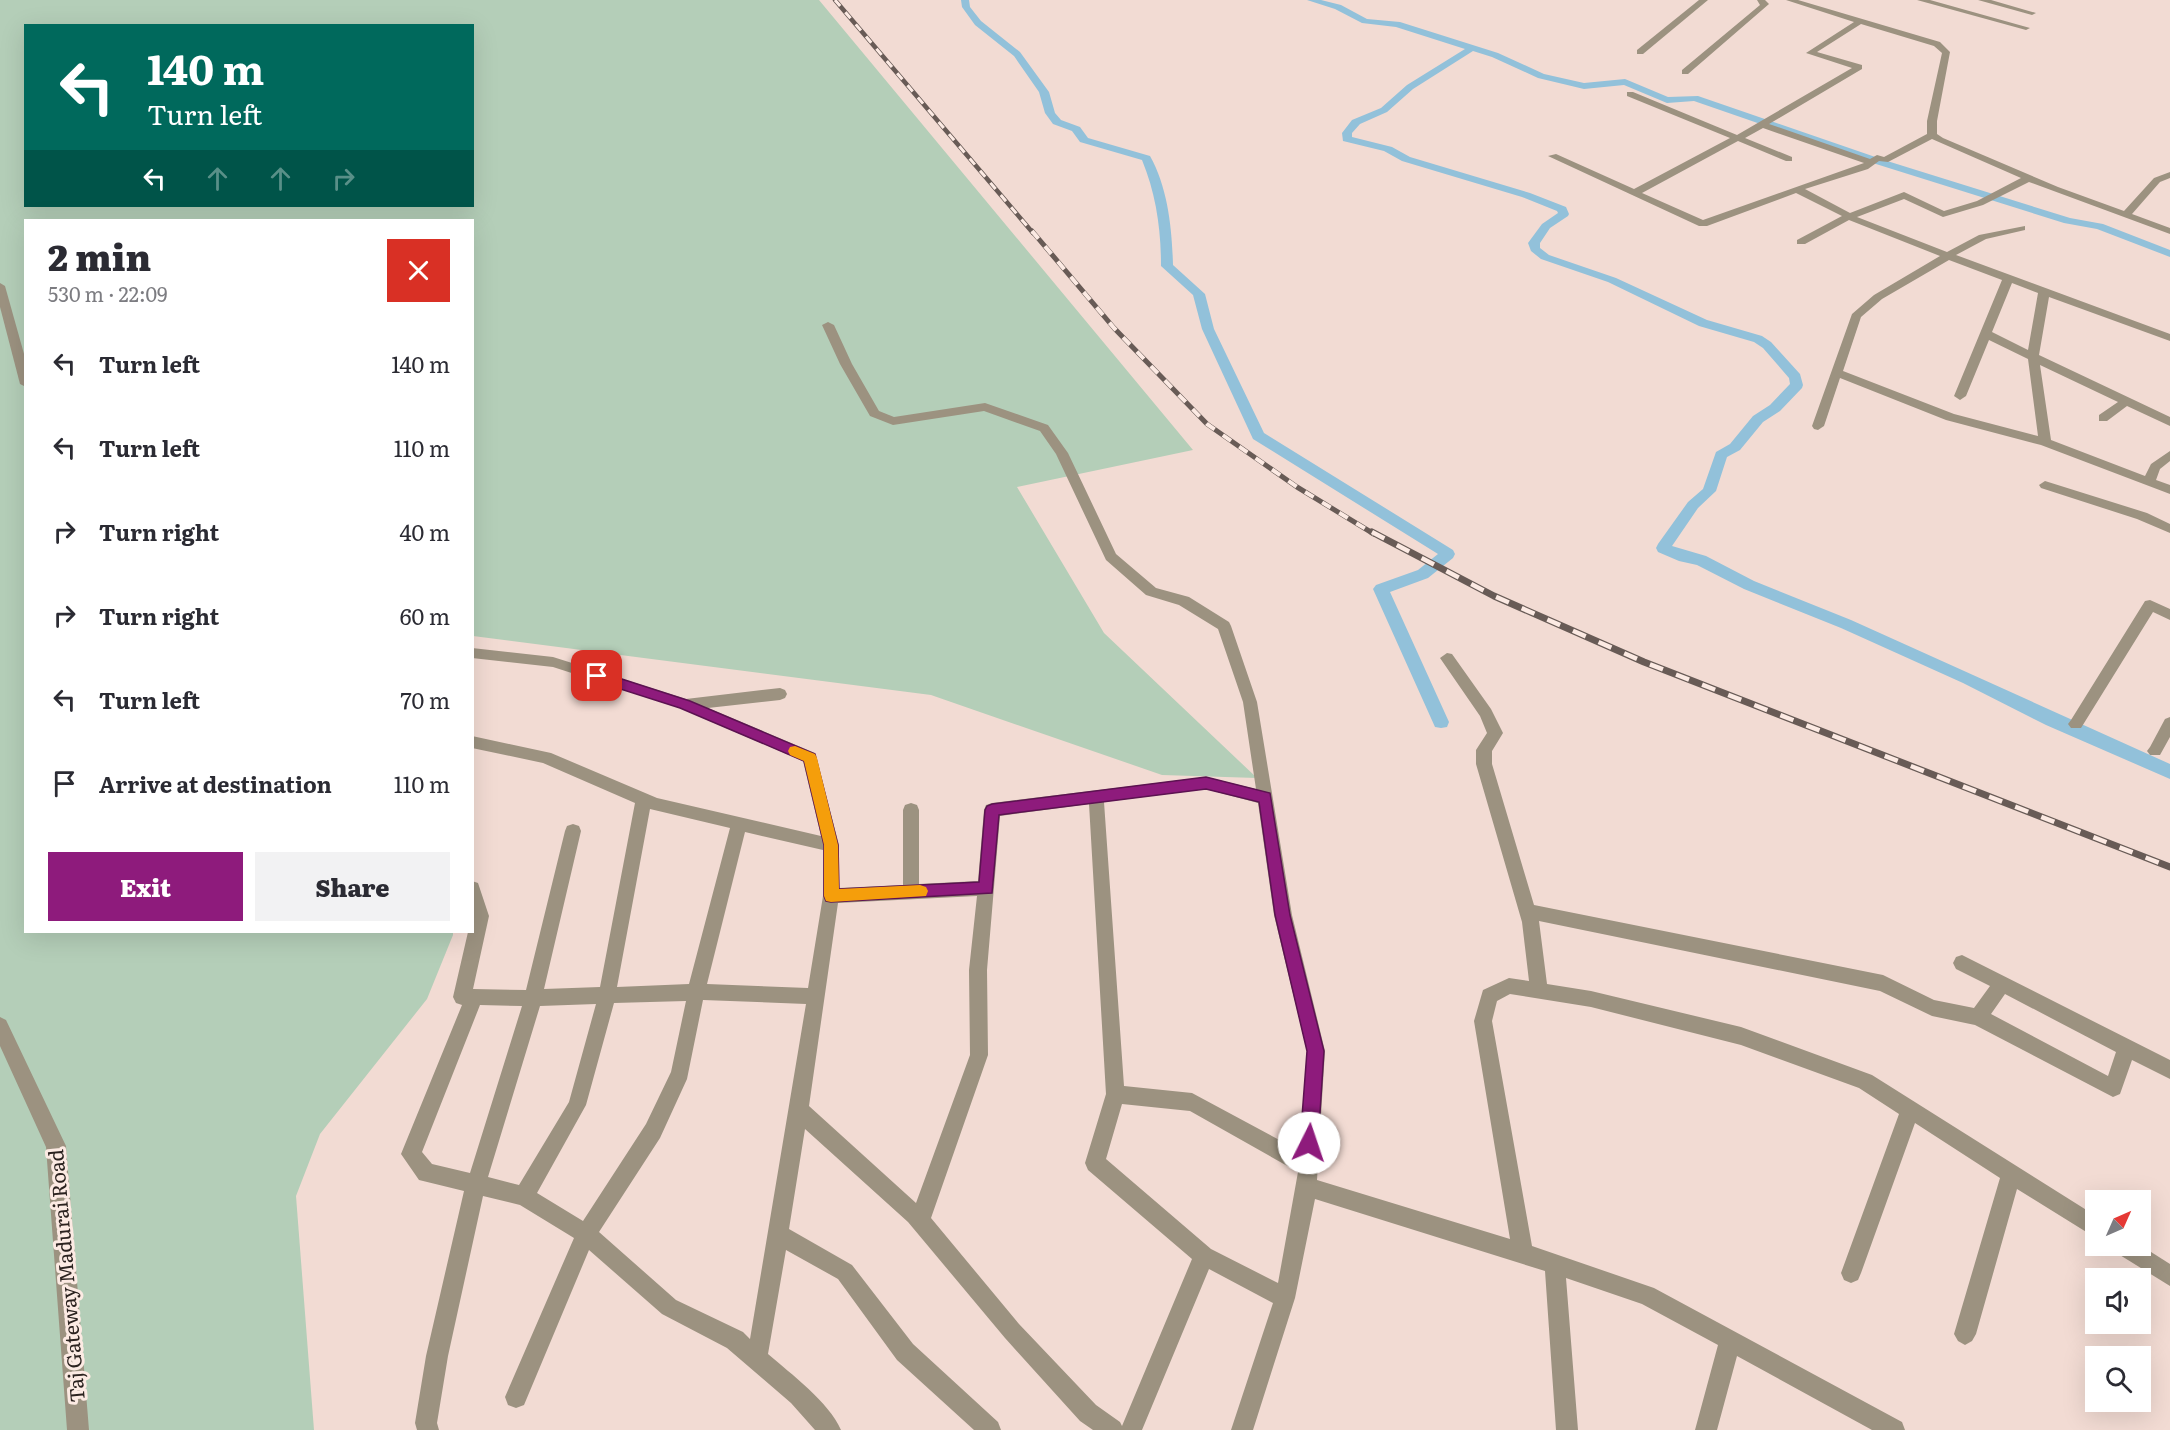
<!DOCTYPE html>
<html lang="en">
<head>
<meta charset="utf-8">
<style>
	body { margin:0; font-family:Literata,serif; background:#f2f2f3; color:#2b2b33; height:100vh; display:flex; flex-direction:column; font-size:22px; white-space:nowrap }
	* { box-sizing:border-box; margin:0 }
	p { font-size:20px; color:#7c7c81 }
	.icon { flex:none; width:33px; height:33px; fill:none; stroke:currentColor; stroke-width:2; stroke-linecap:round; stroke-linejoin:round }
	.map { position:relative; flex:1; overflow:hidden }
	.side { position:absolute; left:24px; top:219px; width:450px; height:714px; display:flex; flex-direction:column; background:#fff; border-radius:0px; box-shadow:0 6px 24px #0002 }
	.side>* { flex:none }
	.guide { position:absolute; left:24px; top:24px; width:450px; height:183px; border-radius:0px; box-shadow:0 6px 24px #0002; background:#00695c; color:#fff; overflow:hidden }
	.needle { width:39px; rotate:45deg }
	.buttons { position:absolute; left:2085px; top:1190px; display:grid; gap:12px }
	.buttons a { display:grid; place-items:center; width:66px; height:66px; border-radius:0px; background:#fff; box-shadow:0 6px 24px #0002; font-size:30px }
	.pin { position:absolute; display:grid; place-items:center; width:51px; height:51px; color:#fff; margin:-26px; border-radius:12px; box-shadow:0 3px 9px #0006 }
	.me { position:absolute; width:66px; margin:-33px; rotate:4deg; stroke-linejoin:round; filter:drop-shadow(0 0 4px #0008) }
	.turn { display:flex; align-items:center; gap:21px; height:126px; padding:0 24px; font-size:27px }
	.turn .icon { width:78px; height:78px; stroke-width:2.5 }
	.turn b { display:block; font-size:42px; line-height:51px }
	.lanes { display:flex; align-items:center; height:57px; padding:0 24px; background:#0003; justify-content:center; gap:30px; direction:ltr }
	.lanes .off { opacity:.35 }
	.round { display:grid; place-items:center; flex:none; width:63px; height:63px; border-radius:0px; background:#f2f2f3 }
	.head { display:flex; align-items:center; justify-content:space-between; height:102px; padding:0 24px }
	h1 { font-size:36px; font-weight:800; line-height:45px }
	.cta { display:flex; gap:12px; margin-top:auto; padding:12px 24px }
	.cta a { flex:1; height:69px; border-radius:0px; background:#8e1b7c; color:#fff; font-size:24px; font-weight:800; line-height:69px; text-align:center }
	.cta a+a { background:#f2f2f3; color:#2b2b33 }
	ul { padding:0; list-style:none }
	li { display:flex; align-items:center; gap:18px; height:84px; padding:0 24px }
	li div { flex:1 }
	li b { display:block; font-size:22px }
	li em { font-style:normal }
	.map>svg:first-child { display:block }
	.green { fill:#b4ceb8; fill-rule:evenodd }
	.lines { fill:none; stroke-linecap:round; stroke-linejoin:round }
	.canal { fill:#92c1da; fill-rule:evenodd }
	.minor { fill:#9c9280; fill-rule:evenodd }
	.rail-far2-casing { stroke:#685b56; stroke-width:4.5 }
	.rail-far1-casing { stroke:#685b56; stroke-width:5 }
	.rail-casing { stroke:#685b56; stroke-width:7 }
	.rail-far2 { stroke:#fceae3; stroke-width:3; stroke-dasharray:8; stroke-linecap:butt }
	.rail-far1 { stroke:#fceae3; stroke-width:4; stroke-dasharray:10; stroke-linecap:butt }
	.rail { stroke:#fceae3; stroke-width:4.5; stroke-dasharray:14; stroke-linecap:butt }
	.route { fill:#8e1b7c; stroke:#5c1251; stroke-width:1.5 }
	.slow { fill:#f59e0b }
	.labels { text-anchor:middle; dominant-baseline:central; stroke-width:6; stroke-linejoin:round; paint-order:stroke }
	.near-street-label { font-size:20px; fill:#2b221f; stroke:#fceae3 }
</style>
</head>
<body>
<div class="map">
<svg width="2170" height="1430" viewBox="0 0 2170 1430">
	<rect width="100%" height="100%" fill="#f2dbd3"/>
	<path class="green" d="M 0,0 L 819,0 L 1193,450 L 1017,487 L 1104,633 L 1257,778 L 1162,775 L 931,695 L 473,636 L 472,220 L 26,220 L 26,932 L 453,932 L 453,935 L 427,999 L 320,1134 L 296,1196 L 314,1430 L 0,1430 ZM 26,26 L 472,26 L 472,206 L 26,206 Z"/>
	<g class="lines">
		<g class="canal">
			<path d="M 961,0 L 969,0 L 970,7 L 981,21 L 1020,52 L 1049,92 L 1055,113 L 1061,120 L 1080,127 L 1088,138 L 1150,156 C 1168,188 1172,229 1173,265 L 1205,294 L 1214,329 L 1264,433 L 1453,550 L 1455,554 L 1453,558 L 1428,578 L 1390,592 L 1449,722 L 1447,727 L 1441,728 L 1435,727 L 1373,589 L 1376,585 L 1418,570 L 1438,554 L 1253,439 L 1202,329 L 1193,295 L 1161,266 C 1161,229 1156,194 1142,160 L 1080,142 L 1072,131 L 1053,124 L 1045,113 L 1039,92 L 1014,56 L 975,25 L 962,7 Z"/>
			<path d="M 1307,0 L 1321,0 L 1341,5 L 1367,19 L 1400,22 L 1498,53 L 1544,74 L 1584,83 L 1625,79 L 1668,97 L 1698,96 L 1884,160 L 2070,218 L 2103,224 L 2170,250 L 2170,257 L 2097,229 L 2064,223 L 1876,164 L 1694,101 L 1667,103 L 1624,85 L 1584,89 L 1538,78 L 1492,57 L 1473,51 L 1413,89 L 1387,112 L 1360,124 L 1352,133 L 1352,137 L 1392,147 L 1410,157 L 1530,193 L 1566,207 L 1569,214 L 1568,216 L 1550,228 L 1540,243 L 1540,248 L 1549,255 L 1616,278 L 1707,320 L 1762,336 L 1771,342 L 1800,374 L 1803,385 L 1802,388 L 1780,411 L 1763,422 L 1740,450 L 1727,457 L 1716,491 L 1698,508 L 1672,546 L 1706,556 L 1754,581 L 1851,620 L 2170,764 L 2170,779 L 2046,725 L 1963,683 L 1841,628 L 1744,589 L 1697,565 L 1679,561 L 1658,552 L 1656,548 L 1658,544 L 1688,502 L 1703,489 L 1716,452 L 1730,444 L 1753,416 L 1770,405 L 1790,384 L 1789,378 L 1763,348 L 1754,342 L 1699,326 L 1608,282 L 1541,259 L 1531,251 L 1528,243 L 1542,224 L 1558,213 L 1557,211 L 1522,197 L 1402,161 L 1384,151 L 1343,141 L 1342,133 L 1352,120 L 1381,108 L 1407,85 L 1465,49 L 1396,27 L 1362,23 L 1335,9 Z"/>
		</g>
		<g class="minor">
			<path d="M 1699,0 L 1708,0 L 1643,54 L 1637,54 L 1637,50 Z"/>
			<path d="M 1757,0 L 1765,0 L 1769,4 L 1688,74 L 1682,74 L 1682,70 L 1760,5 Z"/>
			<path d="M 1786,0 L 1798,0 L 1940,42 L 1950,52 L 1937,121 L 1937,134 L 1943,138 L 2058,187 L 2124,211 L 2154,178 L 2170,172 L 2170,178 L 2160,182 L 2132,214 L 2170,228 L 2170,234 L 2029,182 L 1983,205 L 1943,217 L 1904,199 L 1857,217 L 1947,252 L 1979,235 L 2025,226 L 2025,230 L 1986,239 L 1956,255 L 2170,334 L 2170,341 L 2049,297 L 2039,355 L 2170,417 L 2170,426 L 2127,406 L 2107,421 L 2099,421 L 2099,415 L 2118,402 L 2040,365 L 2051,440 L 2145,476 L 2151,464 L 2170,451 L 2170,461 L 2160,469 L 2156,480 L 2170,485 L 2170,494 L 2041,445 L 1946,420 L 1840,378 L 1824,426 L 1818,430 L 1814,429 L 1812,426 L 1852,314 L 1874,295 L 1940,256 L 1849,220 L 1805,244 L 1797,244 L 1797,240 L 1842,216 L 1796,193 L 1707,226 L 1699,226 L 1548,156 L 1556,154 L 1634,189 L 1730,138 L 1627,96 L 1627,92 L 1633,92 L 1737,135 L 1852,68 L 1806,53 L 1854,22 ZM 1861,24 L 1934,46 L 1942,53 L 1927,121 L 1927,134 L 1884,157 L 1877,155 L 1870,159 L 1769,124 L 1862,69 L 1862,65 L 1817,52 ZM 1763,128 L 1864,163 L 1703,220 L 1642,193 L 1738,141 L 1786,161 L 1792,161 L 1792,157 L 1745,138 ZM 1932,139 L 2021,178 L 1977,201 L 1944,211 L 1904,192 L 1850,213 L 1805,189 L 1868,169 L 1879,161 L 1888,162 ZM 1949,260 L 2002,280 L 1954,396 L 1960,400 L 1966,396 L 1989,340 L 2028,359 L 2038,436 L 1954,414 L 1843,371 L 1861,317 L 1882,299 ZM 2012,283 L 2038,293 L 2028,350 L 1992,332 Z"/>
			<path d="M 1917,0 L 1930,0 L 2030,28 L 2026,30 Z"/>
			<path d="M 1978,0 L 1991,0 L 2036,13 L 2032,15 Z"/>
			<path d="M 0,283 L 5,286 L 26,361 L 26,387 L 20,384 L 0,307 Z"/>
			<path d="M 828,322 L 834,325 L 852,364 L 879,411 L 894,417 L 985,403 L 1048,425 L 1068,453 L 1116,554 L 1156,588 L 1189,597 L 1229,622 L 1231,626 L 1257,702 L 1292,915 L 1325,1051 L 1317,1180 L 1510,1239 L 1474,1021 L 1483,990 L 1509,978 L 1529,981 L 1522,922 L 1476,764 L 1476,750 L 1487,733 L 1480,716 L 1440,658 L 1447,653 L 1452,654 L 1491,709 L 1503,733 L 1492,751 L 1492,764 L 1534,905 L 1883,975 L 1934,1000 L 1974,1008 L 1990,986 L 1956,969 L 1953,963 L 1956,957 L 1962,955 L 2170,1060 L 2170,1079 L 2132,1060 L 2120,1094 L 2113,1097 L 1975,1025 L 1932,1016 L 1880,991 L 1539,921 L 1547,984 L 1591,991 L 1741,1027 L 1872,1075 L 2096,1216 L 2096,1238 L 2017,1189 L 1976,1334 L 1972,1341 L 1965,1345 L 1958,1341 L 1954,1334 L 2000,1178 L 1915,1123 L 1861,1273 L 1858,1280 L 1851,1283 L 1844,1280 L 1841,1273 L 1899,1114 L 1859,1088 L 1741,1045 L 1591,1007 L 1510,994 L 1497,1001 L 1492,1021 L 1532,1246 L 1654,1288 L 1902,1422 L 1905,1430 L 1872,1430 L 1737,1356 L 1717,1430 L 1695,1430 L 1718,1345 L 1642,1304 L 1566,1278 L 1578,1430 L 1556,1430 L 1545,1271 L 1315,1199 L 1295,1298 L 1253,1430 L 1231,1430 L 1273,1303 L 1209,1269 L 1142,1430 L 1093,1430 L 1080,1421 L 1005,1338 L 908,1222 L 805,1129 L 789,1229 L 852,1265 L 913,1344 L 998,1422 L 1001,1430 L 974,1430 L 897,1360 L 838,1279 L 786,1250 L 768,1354 C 791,1374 829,1402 841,1430 L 815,1430 L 791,1403 L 727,1348 L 662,1314 L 589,1250 L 524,1405 L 516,1408 L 508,1405 L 505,1397 L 574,1238 L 520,1205 L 483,1196 L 448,1356 L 437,1423 L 439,1430 L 417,1430 L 415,1423 L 426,1356 L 464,1191 L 419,1180 L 401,1154 L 462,1005 L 456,1003 L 453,997 L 468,932 L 472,932 L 472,881 L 478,883 L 489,916 L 473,989 L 526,990 L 565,831 L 567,826 L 573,824 L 579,826 L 581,831 L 544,989 L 600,987 L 635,803 L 543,763 L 472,748 L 472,736 L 551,753 L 657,798 L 821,836 L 803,761 L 680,708 L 553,667 L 472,658 L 472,648 L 553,657 L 686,699 L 780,688 L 785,690 L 787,694 L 785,698 L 780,700 L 708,708 L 815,753 L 839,845 L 839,888 L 903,885 L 903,810 L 905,805 L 911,803 L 917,805 L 919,810 L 919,884 L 978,881 L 984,810 L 986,805 L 992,803 L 1206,777 L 1256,789 L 1243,702 L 1218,629 L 1179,605 L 1146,595 L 1106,560 L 1056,454 L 1040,431 L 984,411 L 893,425 L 870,416 L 840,364 L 822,325 ZM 1206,789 L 1258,803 L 1274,915 L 1307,1051 L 1300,1151 L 1192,1093 L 1124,1086 L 1104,802 ZM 1089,804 L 1106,1094 L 1085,1163 L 1088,1170 L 1192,1259 L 1122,1426 L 1120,1422 L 1096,1405 L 1019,1324 L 931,1218 L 988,1055 L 987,970 L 1000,816 ZM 650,809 L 730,828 L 689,984 L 617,987 ZM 745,832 L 823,850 L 823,896 L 808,988 L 707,984 ZM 977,896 L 969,970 L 970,1055 L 916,1203 L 809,1106 L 838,903 ZM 2005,994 L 2116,1052 L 2108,1076 L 1991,1014 ZM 703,1000 L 806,1004 L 750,1339 L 743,1332 L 676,1300 L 599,1232 L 660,1138 L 687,1079 ZM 686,1001 L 671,1072 L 646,1124 L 583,1221 L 537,1193 L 586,1105 L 614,1003 ZM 596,1004 L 569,1102 L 519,1185 L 488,1177 L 540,1006 ZM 480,1005 L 522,1006 L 470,1173 L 432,1164 L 422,1152 ZM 1122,1104 L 1190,1111 L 1298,1172 L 1278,1283 L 1211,1249 L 1106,1159 Z"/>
			<path d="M 2045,481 L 2147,513 L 2170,524 L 2170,533 L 2137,519 L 2041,488 L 2039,485 Z"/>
			<path d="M 2150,600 L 2170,609 L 2170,620 L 2153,612 L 2081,728 L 2071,728 L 2068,724 L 2071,720 L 2145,601 Z"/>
			<path d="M 2170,717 L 2170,737 L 2160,755 L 2150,755 L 2147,751 L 2150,747 L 2165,719 Z"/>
			<path d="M 0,1017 L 6,1020 L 66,1146 L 89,1430 L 67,1430 L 46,1147 L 0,1046 Z"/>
			<path d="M 2112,1245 L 2140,1245 L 2170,1264 L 2170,1286 L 2115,1252 Z"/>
		</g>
		<defs>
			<path id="rail-far2" d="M 835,0 L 1033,233"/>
			<path id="rail-far1" d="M 1032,231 L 1114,328 L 1207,424 L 1297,487 L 1374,534"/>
			<path id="rail" d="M 1372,532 L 1494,596 L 1644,662 L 2170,867"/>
		</defs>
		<use href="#rail-far2" class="rail-far2-casing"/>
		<use href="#rail-far1" class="rail-far1-casing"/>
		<use href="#rail" class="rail-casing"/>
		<use href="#rail-far2" class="rail-far2"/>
		<use href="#rail-far1" class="rail-far1"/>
		<use href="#rail" class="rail"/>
	</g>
	<path class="route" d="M 597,671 L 690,701 L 815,754 L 838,845 L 839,889 L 979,882 L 985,810 L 987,806 L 992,804 L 1206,777 L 1270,793 L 1290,915 L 1324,1051 L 1318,1143 L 1315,1149 L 1309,1151 L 1303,1149 L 1300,1143 L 1307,1051 L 1275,915 L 1259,802 L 1206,789 L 999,815 L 992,893 L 831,902 L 826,901 L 824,896 L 824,845 L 804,761 L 680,708 L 592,680 L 590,676 Z"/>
	<path class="slow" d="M 795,746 L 815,754 L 817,758 L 838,845 L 839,889 L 920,885 L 926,887 L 928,891 L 926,896 L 831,902 L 826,901 L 824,896 L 824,845 L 804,761 L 790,755 L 788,751 L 790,747 Z"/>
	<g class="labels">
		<g class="near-street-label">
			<text transform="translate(65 1276) rotate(-95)">Taj Gateway Madurai Road</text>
		</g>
	</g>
</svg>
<div class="buttons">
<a><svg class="needle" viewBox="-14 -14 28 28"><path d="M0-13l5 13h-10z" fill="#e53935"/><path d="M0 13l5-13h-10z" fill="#7c7c81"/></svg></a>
<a><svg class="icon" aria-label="sound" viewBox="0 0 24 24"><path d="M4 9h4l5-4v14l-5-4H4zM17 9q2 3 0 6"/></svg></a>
<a><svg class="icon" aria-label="search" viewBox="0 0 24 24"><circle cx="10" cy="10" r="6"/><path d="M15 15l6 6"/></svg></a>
</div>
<div class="pin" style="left:597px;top:676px;background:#d93025"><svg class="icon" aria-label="arrive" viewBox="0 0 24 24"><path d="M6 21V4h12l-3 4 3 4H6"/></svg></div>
<svg class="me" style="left:1309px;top:1143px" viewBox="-20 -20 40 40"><circle r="19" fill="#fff"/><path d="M0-13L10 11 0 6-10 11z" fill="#8e1b7c"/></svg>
<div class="guide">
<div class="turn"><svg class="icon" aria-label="left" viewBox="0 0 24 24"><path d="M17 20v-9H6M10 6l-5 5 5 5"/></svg><div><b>140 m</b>Turn left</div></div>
<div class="lanes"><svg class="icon" aria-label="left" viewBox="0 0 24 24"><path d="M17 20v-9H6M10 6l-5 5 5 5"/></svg><svg class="icon off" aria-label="ahead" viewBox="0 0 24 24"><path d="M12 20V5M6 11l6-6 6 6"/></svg><svg class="icon off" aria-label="ahead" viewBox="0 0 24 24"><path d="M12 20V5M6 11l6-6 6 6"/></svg><svg class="icon off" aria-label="right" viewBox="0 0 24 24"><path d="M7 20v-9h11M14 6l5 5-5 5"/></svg></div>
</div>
<section class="side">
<div class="head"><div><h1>2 min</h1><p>530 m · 22:09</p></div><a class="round" style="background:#d93025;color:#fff"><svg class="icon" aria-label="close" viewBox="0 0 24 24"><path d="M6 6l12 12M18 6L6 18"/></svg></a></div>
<ul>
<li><svg class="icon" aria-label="left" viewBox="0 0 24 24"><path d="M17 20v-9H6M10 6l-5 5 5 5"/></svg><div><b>Turn left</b></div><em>140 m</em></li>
<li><svg class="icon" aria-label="left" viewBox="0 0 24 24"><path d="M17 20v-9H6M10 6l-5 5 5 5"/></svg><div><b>Turn left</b></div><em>110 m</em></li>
<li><svg class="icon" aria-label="right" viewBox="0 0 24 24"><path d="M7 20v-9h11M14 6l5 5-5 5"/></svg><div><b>Turn right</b></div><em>40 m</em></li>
<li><svg class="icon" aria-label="right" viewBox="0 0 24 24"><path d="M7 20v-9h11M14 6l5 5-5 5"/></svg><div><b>Turn right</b></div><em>60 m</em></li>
<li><svg class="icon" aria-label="left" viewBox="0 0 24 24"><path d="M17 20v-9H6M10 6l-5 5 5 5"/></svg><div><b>Turn left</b></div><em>70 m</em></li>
<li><svg class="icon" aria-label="arrive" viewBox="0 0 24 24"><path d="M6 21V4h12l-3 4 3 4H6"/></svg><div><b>Arrive at destination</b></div><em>110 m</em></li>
</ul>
<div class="cta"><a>Exit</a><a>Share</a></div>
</section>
</div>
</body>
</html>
